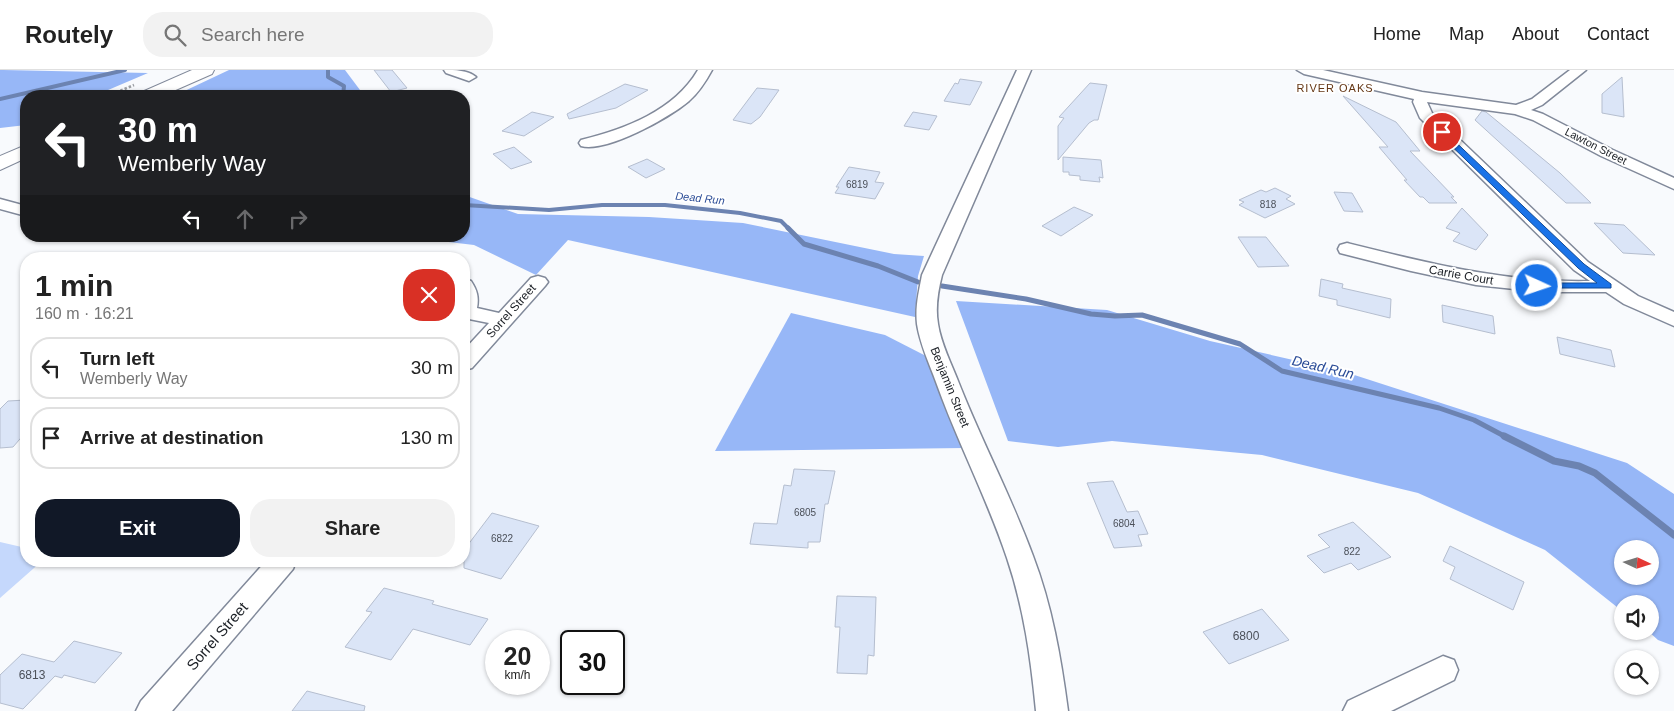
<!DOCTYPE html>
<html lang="en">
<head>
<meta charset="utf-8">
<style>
	body { margin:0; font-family:Arial,sans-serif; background:#f2f2f2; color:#222; height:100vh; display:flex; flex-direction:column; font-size:19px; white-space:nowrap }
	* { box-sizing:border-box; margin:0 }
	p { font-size:16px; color:#767676 }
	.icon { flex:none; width:28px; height:28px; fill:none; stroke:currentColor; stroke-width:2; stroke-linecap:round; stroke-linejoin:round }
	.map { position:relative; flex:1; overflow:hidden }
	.panel { position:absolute; left:20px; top:182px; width:450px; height:315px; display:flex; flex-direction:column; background:#fff; border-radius:20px; box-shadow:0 1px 4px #0004 }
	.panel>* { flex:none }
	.hud { position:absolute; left:20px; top:20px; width:450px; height:152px; border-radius:20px; box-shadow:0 1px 4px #0004; background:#202124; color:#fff; overflow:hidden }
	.needle { width:32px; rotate:94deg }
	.controls { position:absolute; left:1614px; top:470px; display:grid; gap:10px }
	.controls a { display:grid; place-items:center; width:45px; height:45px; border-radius:50%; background:#fff; box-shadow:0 1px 4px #0004; font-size:25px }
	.speed { position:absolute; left:485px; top:560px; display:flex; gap:10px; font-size:25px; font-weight:700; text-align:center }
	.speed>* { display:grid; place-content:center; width:65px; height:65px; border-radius:50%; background:#fff; box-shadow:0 1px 4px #0004; line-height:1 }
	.speed small { font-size:12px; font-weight:400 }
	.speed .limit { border:2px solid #111; border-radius:8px; background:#fff; color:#111 }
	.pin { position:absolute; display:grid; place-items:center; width:42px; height:42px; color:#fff; margin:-21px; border:2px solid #fff; border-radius:50%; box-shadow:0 1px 5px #0007 }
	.me { position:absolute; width:55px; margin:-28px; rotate:93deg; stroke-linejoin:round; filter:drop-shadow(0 0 4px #0008) }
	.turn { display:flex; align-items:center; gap:18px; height:105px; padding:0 15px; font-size:22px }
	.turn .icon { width:65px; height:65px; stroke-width:2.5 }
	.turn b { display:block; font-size:35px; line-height:42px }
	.lanes { display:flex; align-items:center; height:48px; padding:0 15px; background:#0003; justify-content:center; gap:25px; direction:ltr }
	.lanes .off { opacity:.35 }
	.round { display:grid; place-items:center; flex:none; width:52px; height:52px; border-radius:20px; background:#f2f2f2 }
	.headline { display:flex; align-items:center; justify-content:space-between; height:85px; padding:0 15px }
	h1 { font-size:30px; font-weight:700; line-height:38px }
	.cta { display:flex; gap:10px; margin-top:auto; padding:10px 15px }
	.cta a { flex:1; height:58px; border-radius:20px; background:#111827; color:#fff; font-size:20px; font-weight:700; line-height:58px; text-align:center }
	.cta a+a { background:#f2f2f2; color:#222 }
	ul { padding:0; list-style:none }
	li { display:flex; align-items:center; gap:15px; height:62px; margin:0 10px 8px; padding:0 5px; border:2px solid #e0e0e0; border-radius:20px }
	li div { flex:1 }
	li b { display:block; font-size:19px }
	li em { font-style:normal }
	header { display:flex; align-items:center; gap:30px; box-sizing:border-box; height:70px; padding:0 25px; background:#fff; border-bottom:1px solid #e0e0e0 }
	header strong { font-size:24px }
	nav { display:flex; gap:28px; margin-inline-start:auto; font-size:18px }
	.search { width:350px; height:45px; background:#f2f2f2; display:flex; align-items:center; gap:12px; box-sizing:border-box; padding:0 18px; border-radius:20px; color:#767676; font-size:19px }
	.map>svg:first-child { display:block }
	.green { fill:#c5d8fc }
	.forest { fill:#97b7f7; fill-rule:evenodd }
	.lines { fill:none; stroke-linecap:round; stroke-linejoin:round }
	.stream-far2 { stroke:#6c83b1; stroke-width:4 }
	.stream-far1 { stroke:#6c83b1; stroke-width:5 }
	.stream { stroke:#6c83b1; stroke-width:7 }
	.building { fill:#dbe5f7; stroke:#b5becf }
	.minor-casing { stroke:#81899a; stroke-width:3 }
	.major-casing { stroke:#81899a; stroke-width:2 }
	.path { stroke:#9c9fa4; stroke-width:2.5; stroke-dasharray:2.5 2; stroke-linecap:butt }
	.minor { fill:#fff; fill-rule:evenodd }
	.major { fill:#fff; fill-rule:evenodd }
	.route { fill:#1a73e8; stroke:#114b97 }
	.labels { text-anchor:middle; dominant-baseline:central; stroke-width:4; stroke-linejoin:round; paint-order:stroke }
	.number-label { font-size:10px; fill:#4c515a }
	.far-neighbourhood-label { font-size:11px; letter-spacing:1px; fill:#643614; stroke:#fff }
	.far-street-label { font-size:11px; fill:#1c2026; stroke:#fff }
	.far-water-label { font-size:11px; font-style:italic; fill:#2b4c97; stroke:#fff }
	.street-label { font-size:12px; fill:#1c2026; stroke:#fff }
	.near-number-label { font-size:12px; fill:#4c515a }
	.water-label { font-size:14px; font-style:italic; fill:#2b4c97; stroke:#fff }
	.near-street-label { font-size:15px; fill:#1c2026; stroke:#fff }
</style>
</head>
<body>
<header>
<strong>Routely</strong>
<div class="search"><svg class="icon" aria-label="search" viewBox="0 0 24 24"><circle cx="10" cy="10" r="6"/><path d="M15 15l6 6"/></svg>Search here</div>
<nav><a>Home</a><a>Map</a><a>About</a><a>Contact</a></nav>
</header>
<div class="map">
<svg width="1674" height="641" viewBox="0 0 1674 641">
	<rect width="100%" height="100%" fill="#f8fafd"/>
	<path class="green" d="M 0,472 L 26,478 L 26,491 L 42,491 L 0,528 Z"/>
	<g class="forest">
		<path d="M 0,0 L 3,0 L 148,3 L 94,26 L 26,26 L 26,55 L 0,58 Z"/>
		<path d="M 229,0 L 345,0 L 363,24 L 368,26 L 176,25 Z"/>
		<path d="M 464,125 L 518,144 L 649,147 L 743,153 L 894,184 L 924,186 L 918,206 L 915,247 L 568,170 L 536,205 L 474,175 L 398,166 L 464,166 Z"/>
		<path d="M 956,231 L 1107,240 L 1210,271 L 1342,301 L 1627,393 L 1674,424 L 1674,576 L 1658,570 L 1648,561 L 1650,561 L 1650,534 L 1622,534 L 1622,541 L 1545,480 L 1418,423 L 1262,385 L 1112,371 L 1058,377 L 1008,371 ZM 1622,479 L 1650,479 L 1650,506 L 1622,506 Z"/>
		<path d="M 791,243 L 885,265 L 926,286 L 964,378 L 715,381 Z"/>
	</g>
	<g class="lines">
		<g class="stream-far2">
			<path d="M 328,0 L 328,7 L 344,16 L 343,26"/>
			<path d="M 0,29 L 125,0"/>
			<path d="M 464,135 L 549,140 L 602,135 L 665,135 L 740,143 L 781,151 L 789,159"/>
		</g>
		<g class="stream-far1">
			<path d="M 788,158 L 804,174 L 878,196 L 918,212"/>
			<path d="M 942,216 L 1026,229 L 1091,244 L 1115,246 L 1142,245 L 1240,274 L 1282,301 L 1439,338 L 1474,350 L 1506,367"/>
		</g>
		<path class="stream" d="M 1504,366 L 1554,391 L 1579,396 L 1595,403 L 1674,465"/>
	</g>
	<g class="building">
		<path d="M 374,0 L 392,0 L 407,18 L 391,22 Z"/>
		<path d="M 1622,7 L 1624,47 L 1602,43 L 1602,24 Z"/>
		<path d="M 960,9 L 982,12 L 970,35 L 944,31 L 955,13 L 958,14 Z"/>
		<path d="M 1090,13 L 1107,15 L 1098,50 L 1094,50 L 1089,53 L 1058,90 L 1058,56 L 1064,48 L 1059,47 Z"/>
		<path d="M 625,14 L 648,20 L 616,38 L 569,49 L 567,44 Z"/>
		<path d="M 757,18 L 779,20 L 760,47 L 751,54 L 733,50 Z"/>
		<path d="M 1343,26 L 1396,52 L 1420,81 L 1410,81 L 1454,127 L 1451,127 L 1457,133 L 1429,133 L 1423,127 L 1420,127 L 1404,110 L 1407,110 L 1379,77 L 1388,77 Z"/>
		<path d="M 1482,41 L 1486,42 L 1560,103 L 1591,133 L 1566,133 L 1475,50 Z"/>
		<path d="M 532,42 L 554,47 L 524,66 L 502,61 Z"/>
		<path d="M 913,42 L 937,46 L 929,60 L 904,56 Z"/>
		<path d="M 514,77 L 532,92 L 511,99 L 493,84 Z"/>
		<path d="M 1063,87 L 1101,90 L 1103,108 L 1099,107 L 1100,112 L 1080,110 L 1080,106 L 1069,105 L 1069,102 L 1063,102 Z"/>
		<path d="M 647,89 L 665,99 L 646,108 L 628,97 Z"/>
		<path d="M 849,97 L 880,102 L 875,112 L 884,113 L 875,129 L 835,123 L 839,117 L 836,117 Z"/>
		<path d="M 1275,118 L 1291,126 L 1286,129 L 1295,134 L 1265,148 L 1239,135 L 1244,132 L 1239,130 L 1261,120 L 1266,122 Z"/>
		<path d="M 1334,122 L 1352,123 L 1363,142 L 1344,141 Z"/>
		<path d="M 1074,137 L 1093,145 L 1061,166 L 1042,156 Z"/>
		<path d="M 1462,138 L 1488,165 L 1476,180 L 1453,171 L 1460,163 L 1446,158 Z"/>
		<path d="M 1594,153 L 1624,155 L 1655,185 L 1623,183 Z"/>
		<path d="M 1238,167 L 1266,167 L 1289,196 L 1258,197 Z"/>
		<path d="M 1321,209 L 1343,214 L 1342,218 L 1391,229 L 1390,248 L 1337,235 L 1337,230 L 1319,226 Z"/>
		<path d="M 1442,235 L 1493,246 L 1495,264 L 1443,252 Z"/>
		<path d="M 1557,267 L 1611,280 L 1615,297 L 1560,284 Z"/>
		<path d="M 26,330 L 26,362 L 13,377 L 0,378 L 0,339 L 8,331 Z"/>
		<path d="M 794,399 L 835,401 L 828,434 L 825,434 L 820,472 L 808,472 L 808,478 L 750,474 L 754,453 L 777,454 L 784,415 L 791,416 Z"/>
		<path d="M 1113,411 L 1127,442 L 1138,441 L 1148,464 L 1138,465 L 1142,476 L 1114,478 L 1087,413 Z"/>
		<path d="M 492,443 L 539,456 L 501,509 L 464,498 L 464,480 Z"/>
		<path d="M 1353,452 L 1391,487 L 1358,500 L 1351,493 L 1324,503 L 1307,486 L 1330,477 L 1318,465 Z"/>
		<path d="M 1450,476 L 1524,512 L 1513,540 L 1450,509 L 1455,497 L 1443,491 Z"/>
		<path d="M 384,518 L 434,531 L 432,534 L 488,549 L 470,575 L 413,559 L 391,590 L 345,577 L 372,542 L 366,541 Z"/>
		<path d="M 837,526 L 876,527 L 874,586 L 868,585 L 867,604 L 837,603 L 840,557 L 835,557 Z"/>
		<path d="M 1262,539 L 1289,570 L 1229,594 L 1203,562 Z"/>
		<path d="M 74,571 L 122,583 L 95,613 L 64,605 L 62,608 L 55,606 L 23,639 L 0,633 L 0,605 L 22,584 L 54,592 Z"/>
		<path d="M 307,621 L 365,636 L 364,641 L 292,641 Z"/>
	</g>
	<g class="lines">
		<defs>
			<g id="minor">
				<path d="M 444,0 C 455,0 468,0 476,7 L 469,11 L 446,3 Z"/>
				<path d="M 698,0 L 712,0 C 706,11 699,22 689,31 C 670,47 607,83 581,76 L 579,73 L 581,70 C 625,59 674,41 698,0 Z"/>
				<path d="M 1017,0 L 1031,0 L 942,205 C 938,221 935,237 938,254 C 941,274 951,293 958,311 C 981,370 1011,426 1033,486 C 1052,536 1061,588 1068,641 L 1036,641 C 1031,589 1024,538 1007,488 C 987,428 957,371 936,312 C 929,293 920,274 917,254 C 915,237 919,221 922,205 Z"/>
				<path d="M 1297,0 L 1323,0 L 1422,22 L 1516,35 L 1532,29 L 1570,0 L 1586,0 L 1542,35 L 1531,40 L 1543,44 L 1613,80 L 1674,108 L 1674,119 L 1601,86 L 1533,50 L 1515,44 L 1427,32 L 1432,43 L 1588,192 L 1638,226 L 1674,242 L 1674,256 L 1624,234 L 1606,222 L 1542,222 L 1476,215 L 1411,201 L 1340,183 L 1338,179 L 1340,175 L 1347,173 C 1427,193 1506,213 1590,211 L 1574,200 L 1420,48 L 1413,32 L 1414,29 L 1304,4 Z"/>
				<path d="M 0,129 L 26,136 L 26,146 L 0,139 Z"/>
				<path d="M 538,206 L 545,208 L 548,212 L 545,216 L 472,298 L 464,300 L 464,280 L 489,253 L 464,248 L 464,209 L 471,211 C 477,220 479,227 477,238 L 499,243 L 531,208 Z"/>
				<path d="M 266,491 L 296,491 L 293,499 L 172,641 L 136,641 L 141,631 Z"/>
				<path d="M 1443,586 L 1454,590 L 1458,600 L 1454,610 L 1391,641 L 1343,641 L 1348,631 Z"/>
			</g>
			<g id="major">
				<path d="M 192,0 L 214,0 L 212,4 L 162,26 L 139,26 L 142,22 Z"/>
				<path d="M 26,75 L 26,88 L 0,100 L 0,86 Z"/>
			</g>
		</defs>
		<use href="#minor" class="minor-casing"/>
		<use href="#major" class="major-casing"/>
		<path class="path" d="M 108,26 L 134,15"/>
		<use href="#minor" class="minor"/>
		<use href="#major" class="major"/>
	</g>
	<path class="route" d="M 1439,61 L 1444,61 L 1584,194 L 1611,214 L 1611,218 L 1533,218 L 1533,214 L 1537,213 L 1597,213 L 1578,198 L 1439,64 Z"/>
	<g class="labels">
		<g class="number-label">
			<text x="857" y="114">6819</text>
			<text x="1268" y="134">818</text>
			<text x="805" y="442">6805</text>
			<text x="1124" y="453">6804</text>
			<text x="502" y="468">6822</text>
			<text x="1352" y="481">822</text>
		</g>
		<g class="far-neighbourhood-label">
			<text x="1335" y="18">RIVER OAKS</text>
		</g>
		<g class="far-street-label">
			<text transform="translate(1596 76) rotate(27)">Lawton Street</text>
		</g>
		<g class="far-water-label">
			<text transform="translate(700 128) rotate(6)">Dead Run</text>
		</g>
		<g class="street-label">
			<text transform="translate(1461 205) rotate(10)">Carrie Court</text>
			<text transform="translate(511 241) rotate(-48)">Sorrel Street</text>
			<text transform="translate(950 317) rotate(68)">Benjamin Street</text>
		</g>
		<g class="near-number-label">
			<text x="1246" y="566">6800</text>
			<text x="32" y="605">6813</text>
		</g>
		<g class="water-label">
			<text transform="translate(1323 297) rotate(13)">Dead Run</text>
		</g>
		<g class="near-street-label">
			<text transform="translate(217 566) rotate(-49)">Sorrel Street</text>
		</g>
	</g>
</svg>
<div class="controls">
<a><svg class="needle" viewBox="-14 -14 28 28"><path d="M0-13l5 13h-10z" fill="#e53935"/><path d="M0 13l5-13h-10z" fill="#767676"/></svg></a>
<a><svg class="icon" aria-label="sound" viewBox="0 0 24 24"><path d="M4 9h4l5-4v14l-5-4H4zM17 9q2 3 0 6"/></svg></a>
<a><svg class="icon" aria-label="search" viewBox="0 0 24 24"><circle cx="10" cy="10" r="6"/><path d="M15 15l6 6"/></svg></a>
</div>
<div class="speed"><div>20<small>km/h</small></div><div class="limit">30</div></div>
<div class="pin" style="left:1442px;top:62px;background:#d93025"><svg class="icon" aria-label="arrive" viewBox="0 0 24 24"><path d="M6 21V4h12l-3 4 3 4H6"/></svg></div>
<svg class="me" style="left:1537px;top:216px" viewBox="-20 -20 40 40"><circle r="17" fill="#1a73e8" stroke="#fff" stroke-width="3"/><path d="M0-11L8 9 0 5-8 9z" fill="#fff"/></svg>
<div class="hud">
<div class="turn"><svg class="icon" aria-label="left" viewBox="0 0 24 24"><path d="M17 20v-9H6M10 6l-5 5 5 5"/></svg><div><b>30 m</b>Wemberly Way</div></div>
<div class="lanes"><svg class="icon" aria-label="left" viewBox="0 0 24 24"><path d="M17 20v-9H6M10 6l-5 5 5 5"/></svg><svg class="icon off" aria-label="ahead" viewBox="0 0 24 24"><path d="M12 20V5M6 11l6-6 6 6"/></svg><svg class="icon off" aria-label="right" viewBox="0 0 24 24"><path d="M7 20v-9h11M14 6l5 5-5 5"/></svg></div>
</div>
<section class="panel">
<div class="headline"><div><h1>1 min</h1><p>160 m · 16:21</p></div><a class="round" style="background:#d93025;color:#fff"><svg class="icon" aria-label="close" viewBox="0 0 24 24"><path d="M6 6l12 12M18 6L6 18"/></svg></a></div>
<ul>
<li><svg class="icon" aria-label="left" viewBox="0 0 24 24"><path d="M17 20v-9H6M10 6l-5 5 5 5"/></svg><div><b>Turn left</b><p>Wemberly Way</p></div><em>30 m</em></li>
<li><svg class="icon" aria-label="arrive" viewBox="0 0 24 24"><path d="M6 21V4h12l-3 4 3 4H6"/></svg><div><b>Arrive at destination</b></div><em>130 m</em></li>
</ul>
<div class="cta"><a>Exit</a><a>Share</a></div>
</section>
</div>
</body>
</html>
